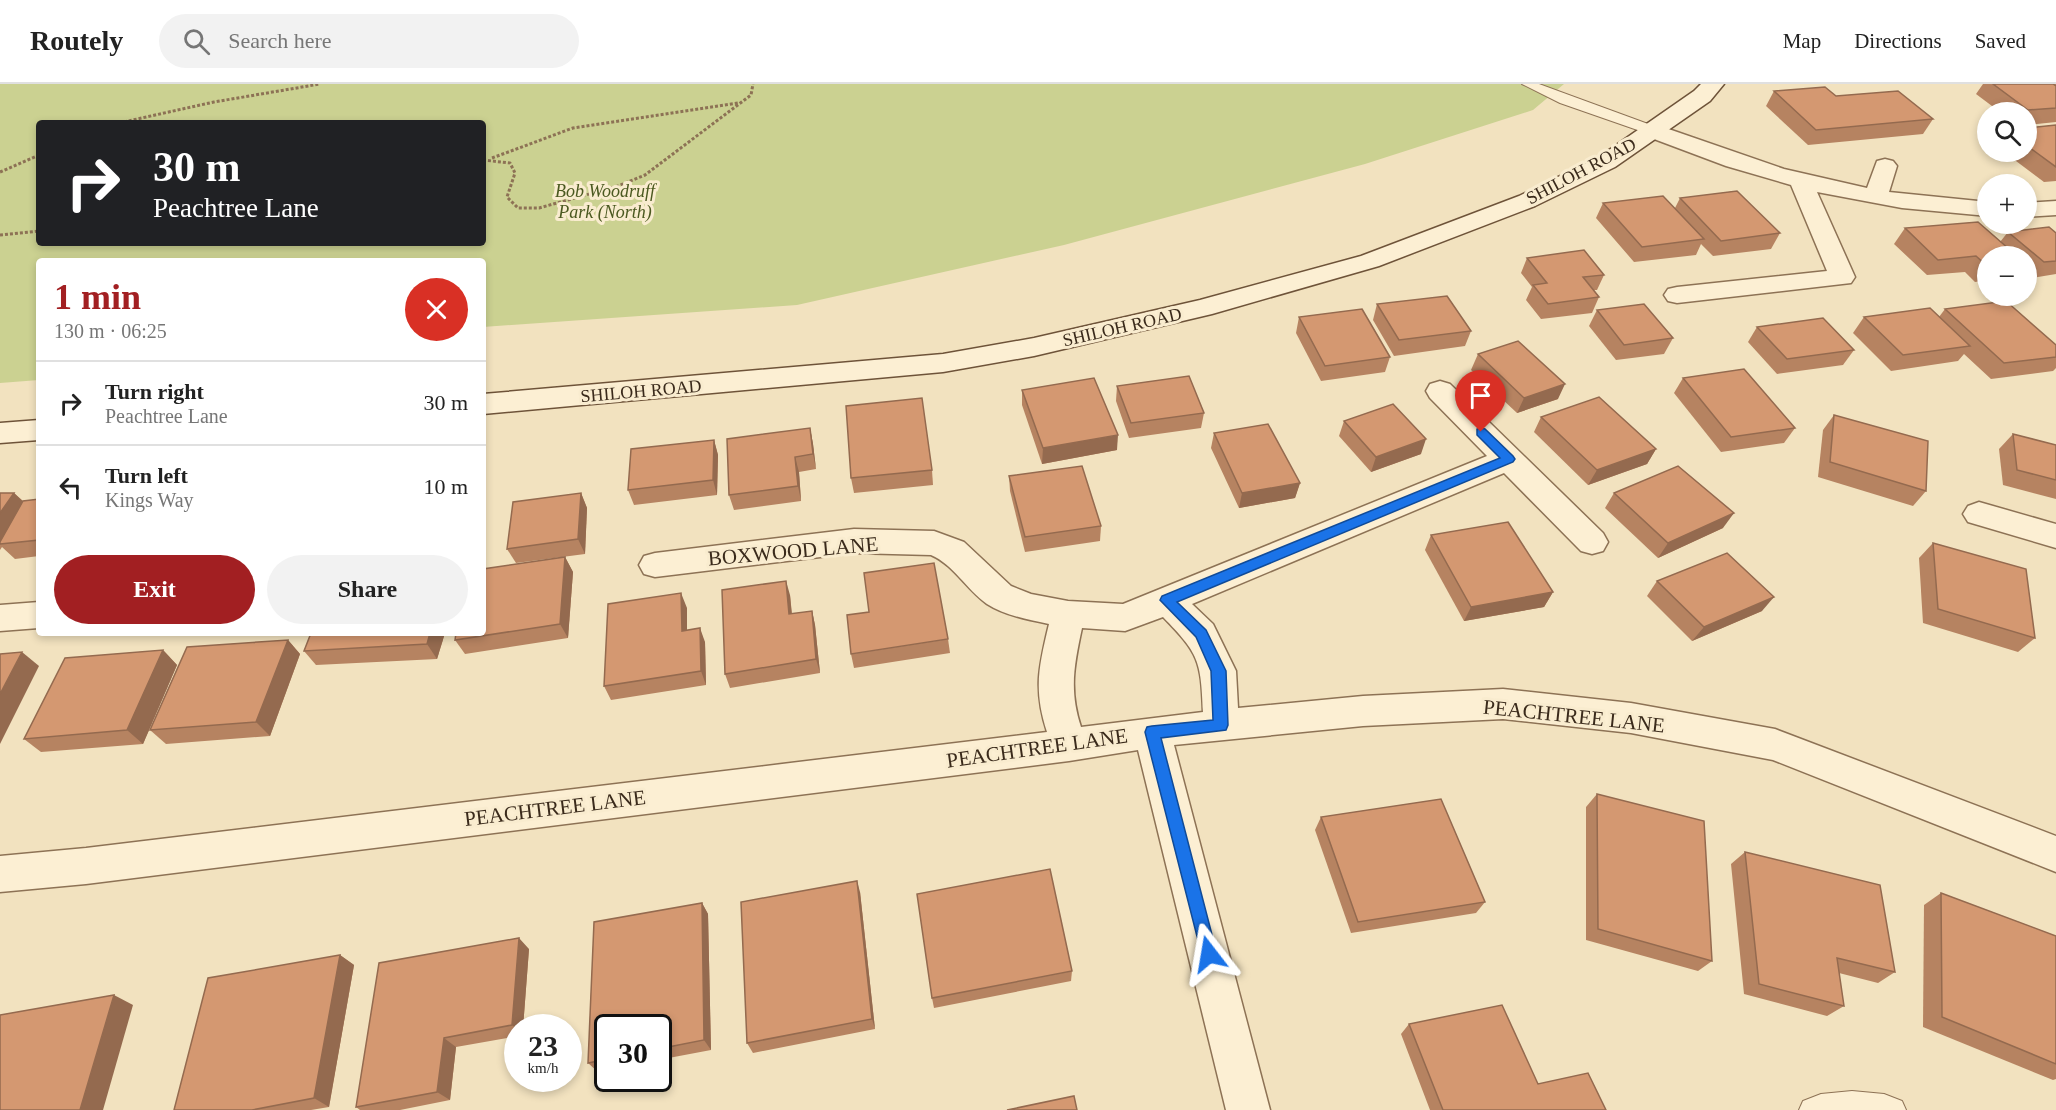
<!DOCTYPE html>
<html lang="en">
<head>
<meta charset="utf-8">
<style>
	body { margin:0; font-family:"Times New Roman",serif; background:#f2f2f2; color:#222; height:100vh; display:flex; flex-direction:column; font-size:22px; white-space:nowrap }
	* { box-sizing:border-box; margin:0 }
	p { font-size:20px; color:#767676 }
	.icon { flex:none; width:33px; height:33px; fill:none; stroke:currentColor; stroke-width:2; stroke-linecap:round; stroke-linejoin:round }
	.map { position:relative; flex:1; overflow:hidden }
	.drawer { position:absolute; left:36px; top:174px; width:450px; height:378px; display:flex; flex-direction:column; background:#fff; border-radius:6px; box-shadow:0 3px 9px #0003 }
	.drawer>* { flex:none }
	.banner { position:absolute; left:36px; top:36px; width:450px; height:126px; border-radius:6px; box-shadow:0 3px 9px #0003; background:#202124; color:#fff; overflow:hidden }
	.fabs { position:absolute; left:1977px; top:18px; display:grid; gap:12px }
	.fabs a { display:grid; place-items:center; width:60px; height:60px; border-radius:50%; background:#fff; box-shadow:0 3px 9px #0003; font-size:30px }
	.speed { position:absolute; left:504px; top:930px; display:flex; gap:12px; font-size:30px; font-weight:700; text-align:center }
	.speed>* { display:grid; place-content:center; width:78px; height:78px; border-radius:50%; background:#fff; box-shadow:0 3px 9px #0003; line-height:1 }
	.speed small { font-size:15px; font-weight:400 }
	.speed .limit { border:3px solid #111; border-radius:9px; background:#fff; color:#111 }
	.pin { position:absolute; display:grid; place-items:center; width:51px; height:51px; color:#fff; margin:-62px -26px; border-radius:50% 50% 50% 0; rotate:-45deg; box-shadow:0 0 6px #0007 }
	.pin .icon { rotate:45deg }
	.me { position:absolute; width:66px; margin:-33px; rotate:346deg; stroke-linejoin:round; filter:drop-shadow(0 0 4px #0008) }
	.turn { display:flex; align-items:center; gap:21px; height:126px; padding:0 18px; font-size:27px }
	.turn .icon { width:78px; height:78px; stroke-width:2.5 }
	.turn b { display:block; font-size:42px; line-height:51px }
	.round { display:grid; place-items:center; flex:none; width:63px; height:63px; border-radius:32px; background:#f2f2f2 }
	.headline { display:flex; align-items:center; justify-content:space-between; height:102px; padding:0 18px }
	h1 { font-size:36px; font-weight:800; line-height:45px; color:#a21f22 }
	.cta { display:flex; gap:12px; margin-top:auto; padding:12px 18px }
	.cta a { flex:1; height:69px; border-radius:36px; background:#a21f22; color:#fff; font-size:24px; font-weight:800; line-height:69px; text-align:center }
	.cta a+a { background:#f2f2f2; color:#222 }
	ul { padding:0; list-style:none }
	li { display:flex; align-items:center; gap:18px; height:84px; padding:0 18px; border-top:2px solid #e0e0e0 }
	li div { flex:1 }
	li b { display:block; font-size:22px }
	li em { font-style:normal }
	header { display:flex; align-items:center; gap:36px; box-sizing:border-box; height:84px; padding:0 30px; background:#fff; border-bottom:2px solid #e0e0e0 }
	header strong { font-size:28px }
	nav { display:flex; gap:33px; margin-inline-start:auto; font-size:21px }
	.search { width:420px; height:54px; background:#f2f2f2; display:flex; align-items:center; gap:15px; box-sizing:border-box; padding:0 21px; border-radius:33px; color:#767676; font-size:22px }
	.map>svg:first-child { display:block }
	.green { fill:#cbd191; fill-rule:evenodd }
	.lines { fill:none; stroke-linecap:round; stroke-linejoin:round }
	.service-casing { stroke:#8d7255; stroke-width:2 }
	.minor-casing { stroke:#8d7255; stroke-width:3 }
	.secondary-casing { stroke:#6e5339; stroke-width:3 }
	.path { stroke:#8d7255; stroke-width:3; stroke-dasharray:3 2; stroke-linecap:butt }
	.service { fill:#fcefd3; fill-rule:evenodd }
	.minor { fill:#fcefd3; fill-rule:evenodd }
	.secondary { fill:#fcefd3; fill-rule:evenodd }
	.wall { fill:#b68361 }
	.shaded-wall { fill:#946a4f }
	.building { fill:#d49871; stroke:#946a4f; stroke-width:1.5 }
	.route { fill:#1a73e8; stroke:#114b97; stroke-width:1.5 }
	.labels { text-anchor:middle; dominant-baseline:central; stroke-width:6; stroke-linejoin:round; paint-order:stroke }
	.far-street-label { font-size:18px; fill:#3a2a1b; stroke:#f9eccf }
	.far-park-label { font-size:18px; font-style:italic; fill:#4b5920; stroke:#f9eccf }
	.street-label { font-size:21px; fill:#3a2a1b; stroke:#f9eccf }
</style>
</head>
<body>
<header>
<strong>Routely</strong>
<div class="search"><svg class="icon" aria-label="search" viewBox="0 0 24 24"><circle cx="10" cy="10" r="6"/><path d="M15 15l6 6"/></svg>Search here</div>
<nav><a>Map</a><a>Directions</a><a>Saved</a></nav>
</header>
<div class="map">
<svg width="2056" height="1026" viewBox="0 0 2056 1026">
	<rect width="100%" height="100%" fill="#f2e2bf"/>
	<path class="green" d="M 0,0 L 1564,0 L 1533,26 L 1365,80 L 1064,161 L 797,221 L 483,243 L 483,177 L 39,177 L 39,296 L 0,299 ZM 39,39 L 483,39 L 483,159 L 39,159 Z"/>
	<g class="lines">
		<defs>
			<g id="service">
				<path d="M 1522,0 L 1539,0 L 1659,44 L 1661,47 L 1654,51 L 1649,50 L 1560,19 Z"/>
				<path d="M 1852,1007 L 1884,1010 L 1902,1017 L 1906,1026 L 1799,1026 L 1803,1017 L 1821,1010 Z"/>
			</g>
			<g id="minor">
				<path d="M 1654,40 L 1784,85 L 1867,104 L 1877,77 L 1885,75 L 1893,77 L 1897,82 L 1889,108 L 1988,118 L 1988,132 L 1902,124 L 1817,108 L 1855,193 L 1851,199 L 1677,219 L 1668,217 L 1664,211 L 1668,205 L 1677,203 L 1827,187 L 1791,101 L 1726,82 L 1646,52 L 1643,47 L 1646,42 Z"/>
				<path d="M 2056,117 L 2056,131 L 2026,133 L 2026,119 Z"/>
				<path d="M 1440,297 L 1450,300 L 1603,449 L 1608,458 L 1603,467 L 1592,470 L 1581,467 L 1504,389 L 1192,520 L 1213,540 L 1236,587 L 1238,624 L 1363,612 L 1503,605 L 1631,619 L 1775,645 L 2056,752 L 2056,788 L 1773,676 L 1631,649 L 1503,635 L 1363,642 L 1174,661 L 1270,1026 L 1226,1026 L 1138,666 L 1069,677 L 86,800 L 0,808 L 0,772 L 86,764 L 1047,648 C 1033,605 1039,582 1049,540 C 1029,536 1004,531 987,520 C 966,505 954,481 931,471 L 854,469 L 655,493 L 644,490 L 639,481 L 644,472 L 655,469 L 854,445 L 934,447 L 964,458 L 1011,502 L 1031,510 L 1068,517 L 1123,520 L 1487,372 L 1430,314 L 1426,307 L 1430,300 ZM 1163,533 C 1199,570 1201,576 1203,628 L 1081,643 C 1069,607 1074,581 1082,544 L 1125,547 Z"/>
				<path d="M 1979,418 L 2056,440 L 2056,464 L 1968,438 L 1963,430 L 1968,422 Z"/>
				<path d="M 39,518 L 39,544 L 0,547 L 0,521 Z"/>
			</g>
			<g id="secondary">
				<path d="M 1701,0 L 1724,0 L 1710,17 L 1615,83 L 1535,122 L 1379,182 L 1212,230 L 1034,272 L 943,288 L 483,330 L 483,310 L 943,270 L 1034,254 L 1200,216 L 1361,172 L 1519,112 L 1599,73 L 1694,7 Z"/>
				<path d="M 39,336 L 39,356 L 0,359 L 0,339 Z"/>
			</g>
		</defs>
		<use href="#service" class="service-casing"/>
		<use href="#minor" class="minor-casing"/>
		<use href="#secondary" class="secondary-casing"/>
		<g class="path">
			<path d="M 119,39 L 214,18 L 320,0"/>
			<path d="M 492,74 L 573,44 L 738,19"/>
			<path d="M 483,76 L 510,79 L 515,89 L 507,113 L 518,124 L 539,124 L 618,102 L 645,91 L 751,11 L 753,0"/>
			<path d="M 0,88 L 39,71"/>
			<path d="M 0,151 L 39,147"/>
		</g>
		<use href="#service" class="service"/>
		<use href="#minor" class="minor"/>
		<use href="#secondary" class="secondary"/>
	</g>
	<g class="wall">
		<path d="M 1983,0 L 2056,0 L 2056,38 L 2026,41 L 2026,28 L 2000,28 L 1976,10 Z"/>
		<path d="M 1774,7 L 1836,12 L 1933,35 L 1923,50 L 1808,61 L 1766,22 Z"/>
		<path d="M 2056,41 L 2056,97 L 2044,98 L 2004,68 L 2026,68 L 2026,44 Z"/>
		<path d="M 1680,114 L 1780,149 L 1771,165 L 1713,172 L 1701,160 L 1696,171 L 1634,178 L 1596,134 L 1603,119 L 1675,124 Z"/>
		<path d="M 1905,144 L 2000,158 L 2008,148 L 2056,149 L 2056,190 L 2032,194 L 2026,189 L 2026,172 L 1988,172 L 1988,196 L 1975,198 L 1965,188 L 1927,191 L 1894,160 Z"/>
		<path d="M 1527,174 L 1604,191 L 1597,206 L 1594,206 L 1599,213 L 1592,229 L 1541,235 L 1526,216 L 1532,203 L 1521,189 Z"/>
		<path d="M 1377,220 L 1471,247 L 1465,262 L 1394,272 L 1373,236 Z"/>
		<path d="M 1945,225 L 2056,261 L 2056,284 L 2053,287 L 1991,295 L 1964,270 L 1958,277 L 1891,287 L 1853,249 L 1864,233 L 1939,233 Z"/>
		<path d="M 1597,226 L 1673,254 L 1664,270 L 1616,276 L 1589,242 Z"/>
		<path d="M 1299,233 L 1390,273 L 1385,288 L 1321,297 L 1296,249 Z"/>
		<path d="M 1757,243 L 1854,266 L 1843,281 L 1777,290 L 1748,258 Z"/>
		<path d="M 1478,270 L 1558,315 L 1517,329 L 1471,286 Z"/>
		<path d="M 1683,294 L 1795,344 L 1784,359 L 1721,368 L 1674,309 Z"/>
		<path d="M 1117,302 L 1204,329 L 1201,344 L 1129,354 L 1116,317 Z"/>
		<path d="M 1022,306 L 1117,366 L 1042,380 L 1022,321 Z"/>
		<path d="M 1834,331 L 1926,407 L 1913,422 L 1818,393 L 1823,346 Z"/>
		<path d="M 1541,333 L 1656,365 L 1647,380 L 1588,401 L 1534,348 Z"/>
		<path d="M 1344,337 L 1421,370 L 1371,388 L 1339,352 Z"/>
		<path d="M 810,344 L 813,360 L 816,385 L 799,388 L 801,417 L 734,426 L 729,411 Z"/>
		<path d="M 1214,349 L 1300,399 L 1295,414 L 1239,424 L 1211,364 Z"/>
		<path d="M 2013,350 L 2056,361 L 2056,415 L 2003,401 L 1999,365 Z"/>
		<path d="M 714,356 L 718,371 L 717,411 L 634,421 L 628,406 Z"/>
		<path d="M 932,386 L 933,401 L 854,409 L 851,394 Z"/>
		<path d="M 1009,392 L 1101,442 L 1100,457 L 1025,468 L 1010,407 Z"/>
		<path d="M 0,409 L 14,409 L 23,417 L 39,415 L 39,472 L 15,475 L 2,463 L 0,466 Z"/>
		<path d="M 581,409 L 587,424 L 585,470 L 516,479 L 507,465 Z"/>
		<path d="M 1614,409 L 1723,444 L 1658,474 L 1605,424 Z"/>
		<path d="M 1431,451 L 1553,508 L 1544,523 L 1464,537 L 1425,466 Z"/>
		<path d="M 1933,459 L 2035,554 L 2018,568 L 1923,539 L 1919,474 Z"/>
		<path d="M 565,473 L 573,488 L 568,554 L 465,570 L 455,556 Z"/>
		<path d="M 1657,497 L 1762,527 L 1692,557 L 1647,512 Z"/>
		<path d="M 790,511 L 792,530 L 812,527 L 815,541 L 820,589 L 730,604 L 725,590 Z"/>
		<path d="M 687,524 L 687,546 L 705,558 L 706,601 L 611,616 L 604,602 Z"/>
		<path d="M 311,549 L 445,549 L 437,575 L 316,581 L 304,567 Z"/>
		<path d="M 948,555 L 950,569 L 854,584 L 851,570 Z"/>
		<path d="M 288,556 L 300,570 L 270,652 L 166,660 L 150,646 Z"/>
		<path d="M 163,566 L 177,581 L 143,660 L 41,668 L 24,655 Z"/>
		<path d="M 1597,710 L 1712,877 L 1698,887 L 1586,856 L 1586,723 Z"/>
		<path d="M 1321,733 L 1485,818 L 1476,829 L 1351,849 L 1315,746 Z"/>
		<path d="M 1745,768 L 1895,888 L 1878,899 L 1839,889 L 1844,922 L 1827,932 L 1744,910 L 1731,780 Z"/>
		<path d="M 860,808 L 875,945 L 753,969 L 747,959 Z"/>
		<path d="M 1941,809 L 2056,852 L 2056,995 L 2053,996 L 1923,943 L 1924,821 Z"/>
		<path d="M 702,819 L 708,830 L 711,966 L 658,976 L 658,944 L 608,944 L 608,986 L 598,988 L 588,979 L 594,838 Z"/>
		<path d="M 529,865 L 523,944 L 518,944 L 518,952 L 456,963 L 450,1016 L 400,1026 L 360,1026 L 356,1023 Z"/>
		<path d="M 340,871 L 354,881 L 329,1023 L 311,1026 L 174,1026 Z"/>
		<path d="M 1072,887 L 1071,897 L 934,924 L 932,914 Z"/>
		<path d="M 1409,940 L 1538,1000 L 1606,1026 L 1430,1026 L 1401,950 Z"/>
	</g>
	<g class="shaded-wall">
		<path d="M 1565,300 L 1558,315 L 1517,329 L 1524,314 Z"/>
		<path d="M 810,344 L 813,360 L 816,385 L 813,370 Z"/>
		<path d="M 1118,351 L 1117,366 L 1042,380 L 1043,364 Z"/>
		<path d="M 1426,355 L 1421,370 L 1371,388 L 1376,373 Z"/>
		<path d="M 714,356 L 718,371 L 717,411 L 713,396 Z"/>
		<path d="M 1656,365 L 1647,380 L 1588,401 L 1597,386 Z"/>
		<path d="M 795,373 L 799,388 L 801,417 L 798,402 Z"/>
		<path d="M 1300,399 L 1295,414 L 1239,424 L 1242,409 Z"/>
		<path d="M 14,409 L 30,424 L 0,460 L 0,429 Z"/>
		<path d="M 581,409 L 587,424 L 585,470 L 578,455 Z"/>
		<path d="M 1734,429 L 1723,444 L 1658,474 L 1668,459 Z"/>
		<path d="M 565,473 L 573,488 L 568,554 L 560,540 Z"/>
		<path d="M 786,497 L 790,511 L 793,545 L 789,530 Z"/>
		<path d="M 1553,508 L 1544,523 L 1464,537 L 1471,523 Z"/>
		<path d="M 681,509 L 687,524 L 687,561 L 682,547 Z"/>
		<path d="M 1774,513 L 1762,527 L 1692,557 L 1704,543 Z"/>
		<path d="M 812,527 L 815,541 L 820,589 L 816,575 Z"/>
		<path d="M 700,544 L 705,558 L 706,601 L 701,587 Z"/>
		<path d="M 430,549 L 445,549 L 437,575 L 427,560 Z"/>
		<path d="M 288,556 L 300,570 L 270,652 L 256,638 Z"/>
		<path d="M 163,566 L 177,581 L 143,660 L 127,646 Z"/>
		<path d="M 22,568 L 39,582 L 0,660 L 0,610 Z"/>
		<path d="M 857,797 L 860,808 L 875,945 L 872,935 Z"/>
		<path d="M 702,819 L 708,830 L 711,966 L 704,956 Z"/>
		<path d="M 519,854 L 529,865 L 523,944 L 518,944 L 518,946 L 512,941 Z"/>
		<path d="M 340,871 L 354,881 L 329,1023 L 314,1014 Z"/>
		<path d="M 114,911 L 133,921 L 103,1026 L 80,1026 Z"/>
		<path d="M 444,954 L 456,963 L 450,1016 L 437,1008 Z"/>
	</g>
	<g class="building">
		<path d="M 1993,0 L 2053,0 L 2056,2 L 2056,24 L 2028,26 Z"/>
		<path d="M 1825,3 L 1836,12 L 1898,7 L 1933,35 L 1816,46 L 1774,7 Z"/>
		<path d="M 2056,41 L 2056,83 L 2026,61 L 2026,44 Z"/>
		<path d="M 1737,107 L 1780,149 L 1721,157 L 1680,114 Z"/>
		<path d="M 1663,112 L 1704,155 L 1642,163 L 1603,119 Z"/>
		<path d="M 1978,138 L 2017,172 L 1988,172 L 1987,182 L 1976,172 L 1938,176 L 1905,144 Z"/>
		<path d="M 2049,143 L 2056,149 L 2056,177 L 2044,178 L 2008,148 Z"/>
		<path d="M 1584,166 L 1604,191 L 1583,193 L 1599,213 L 1548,220 L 1533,201 L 1547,199 L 1527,174 Z"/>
		<path d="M 1447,212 L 1471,247 L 1399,256 L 1377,220 Z"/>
		<path d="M 2006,217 L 2056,261 L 2056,273 L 2004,279 L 1945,225 Z"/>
		<path d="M 1644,220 L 1673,254 L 1624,261 L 1597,226 Z"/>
		<path d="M 1930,224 L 1970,262 L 1903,271 L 1864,233 Z"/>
		<path d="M 1362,225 L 1390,273 L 1325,282 L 1299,233 Z"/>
		<path d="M 1823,234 L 1854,266 L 1787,275 L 1757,243 Z"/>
		<path d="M 1518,257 L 1565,300 L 1524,314 L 1478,270 Z"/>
		<path d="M 1744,285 L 1795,344 L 1731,353 L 1683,294 Z"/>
		<path d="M 1189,292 L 1204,329 L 1131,339 L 1117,302 Z"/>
		<path d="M 1094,294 L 1118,351 L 1043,364 L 1022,306 Z"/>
		<path d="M 1599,313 L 1656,365 L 1597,386 L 1541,333 Z"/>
		<path d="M 922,314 L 932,386 L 851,394 L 846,322 Z"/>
		<path d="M 1393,320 L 1426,355 L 1376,373 L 1344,337 Z"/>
		<path d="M 1834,331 L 1928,357 L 1926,407 L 1830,378 Z"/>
		<path d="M 1268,340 L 1300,399 L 1242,409 L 1214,349 Z"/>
		<path d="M 810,344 L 813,370 L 795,373 L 798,402 L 729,411 L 727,355 Z"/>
		<path d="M 2013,350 L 2056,361 L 2056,396 L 2017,386 Z"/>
		<path d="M 714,356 L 713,396 L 628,406 L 631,365 Z"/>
		<path d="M 1082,382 L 1101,442 L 1025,453 L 1009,392 Z"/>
		<path d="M 1678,382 L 1734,429 L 1668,459 L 1614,409 Z"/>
		<path d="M 0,409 L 14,409 L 0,429 Z"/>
		<path d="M 581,409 L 578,455 L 507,465 L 513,418 Z"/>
		<path d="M 39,415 L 39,456 L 0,460 L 0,458 L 23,417 Z"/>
		<path d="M 1508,438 L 1553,508 L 1471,523 L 1431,451 Z"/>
		<path d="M 1933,459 L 2026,485 L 2035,554 L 1938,525 Z"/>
		<path d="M 1727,469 L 1774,513 L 1704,543 L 1657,497 Z"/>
		<path d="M 565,473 L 560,540 L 455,556 L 456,549 L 483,549 L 483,485 Z"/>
		<path d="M 934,479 L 948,555 L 851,570 L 847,531 L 869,528 L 864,489 Z"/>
		<path d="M 786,497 L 789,530 L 812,527 L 816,575 L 725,590 L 722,506 Z"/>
		<path d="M 681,509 L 682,547 L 700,544 L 701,587 L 604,602 L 608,520 Z"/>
		<path d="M 311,549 L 430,549 L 427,560 L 304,567 Z"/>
		<path d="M 288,556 L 256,638 L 150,646 L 187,563 Z"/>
		<path d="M 163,566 L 127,646 L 24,655 L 65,574 Z"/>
		<path d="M 22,568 L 0,610 L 0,570 Z"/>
		<path d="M 1597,710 L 1704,737 L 1712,877 L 1598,845 Z"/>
		<path d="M 1441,715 L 1485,818 L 1358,838 L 1321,733 Z"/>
		<path d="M 1745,768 L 1880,801 L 1895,888 L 1837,874 L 1844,922 L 1759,900 Z"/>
		<path d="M 1050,785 L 1072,887 L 932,914 L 917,810 Z"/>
		<path d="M 857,797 L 872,935 L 747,959 L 741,818 Z"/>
		<path d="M 1941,809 L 2056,852 L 2056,980 L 1942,933 Z"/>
		<path d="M 702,819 L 704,956 L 658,965 L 658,944 L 608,944 L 608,975 L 588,979 L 594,838 Z"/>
		<path d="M 519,854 L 512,941 L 444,954 L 437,1008 L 356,1023 L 379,879 Z"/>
		<path d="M 340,871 L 314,1014 L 252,1026 L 174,1026 L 208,894 Z"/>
		<path d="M 114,911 L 80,1026 L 0,1026 L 0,931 Z"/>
		<path d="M 1502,921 L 1538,1000 L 1588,989 L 1606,1026 L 1443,1026 L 1409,940 Z"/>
		<path d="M 1074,1012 L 1077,1026 L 1007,1026 Z"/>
	</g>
	<path class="route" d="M 1481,344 L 1485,345 L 1513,372 L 1515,375 L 1513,378 L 1177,518 L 1206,546 L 1226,587 L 1228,641 L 1226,646 L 1161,654 L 1217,870 L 1215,876 L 1209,879 L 1203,876 L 1145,648 L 1147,643 L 1152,642 L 1213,636 L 1211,587 L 1196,553 L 1160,516 L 1162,512 L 1500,374 L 1477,351 L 1477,345 Z"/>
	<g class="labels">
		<g class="far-street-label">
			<text transform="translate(1581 87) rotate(-28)">SHILOH ROAD</text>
			<text transform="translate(1122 243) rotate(-13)">SHILOH ROAD</text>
			<text transform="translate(641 307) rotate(-5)">SHILOH ROAD</text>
		</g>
		<g class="far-park-label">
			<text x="605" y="107">Bob Woodruff<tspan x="605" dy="21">Park (North)</tspan></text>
		</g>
		<g class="street-label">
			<text transform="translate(793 467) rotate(-5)">BOXWOOD LANE</text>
			<text transform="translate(1574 632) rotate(6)">PEACHTREE LANE</text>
			<text transform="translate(1037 664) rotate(-8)">PEACHTREE LANE</text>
			<text transform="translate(555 724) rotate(-7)">PEACHTREE LANE</text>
		</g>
	</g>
</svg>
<div class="fabs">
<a><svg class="icon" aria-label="search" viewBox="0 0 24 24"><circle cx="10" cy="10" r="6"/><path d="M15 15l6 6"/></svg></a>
<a>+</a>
<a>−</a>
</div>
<div class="speed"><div>23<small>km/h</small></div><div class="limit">30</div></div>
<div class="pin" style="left:1481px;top:348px;background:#d93025"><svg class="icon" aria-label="arrive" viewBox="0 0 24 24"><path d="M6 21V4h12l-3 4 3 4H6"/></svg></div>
<svg class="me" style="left:1209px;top:870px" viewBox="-20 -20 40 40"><path d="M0-17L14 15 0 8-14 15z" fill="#1a73e8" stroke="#fff" stroke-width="4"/></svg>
<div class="banner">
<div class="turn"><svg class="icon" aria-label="right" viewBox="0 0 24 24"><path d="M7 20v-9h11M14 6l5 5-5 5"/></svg><div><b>30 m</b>Peachtree Lane</div></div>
</div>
<section class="drawer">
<div class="headline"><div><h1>1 min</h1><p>130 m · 06:25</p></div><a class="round" style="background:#d93025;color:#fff"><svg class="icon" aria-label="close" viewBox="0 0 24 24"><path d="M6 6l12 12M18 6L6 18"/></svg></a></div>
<ul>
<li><svg class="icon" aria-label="right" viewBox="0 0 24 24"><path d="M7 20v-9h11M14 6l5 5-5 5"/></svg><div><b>Turn right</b><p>Peachtree Lane</p></div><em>30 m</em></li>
<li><svg class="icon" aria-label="left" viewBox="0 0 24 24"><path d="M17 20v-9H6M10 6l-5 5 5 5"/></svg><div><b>Turn left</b><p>Kings Way</p></div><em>10 m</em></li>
</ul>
<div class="cta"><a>Exit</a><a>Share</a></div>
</section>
</div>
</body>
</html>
